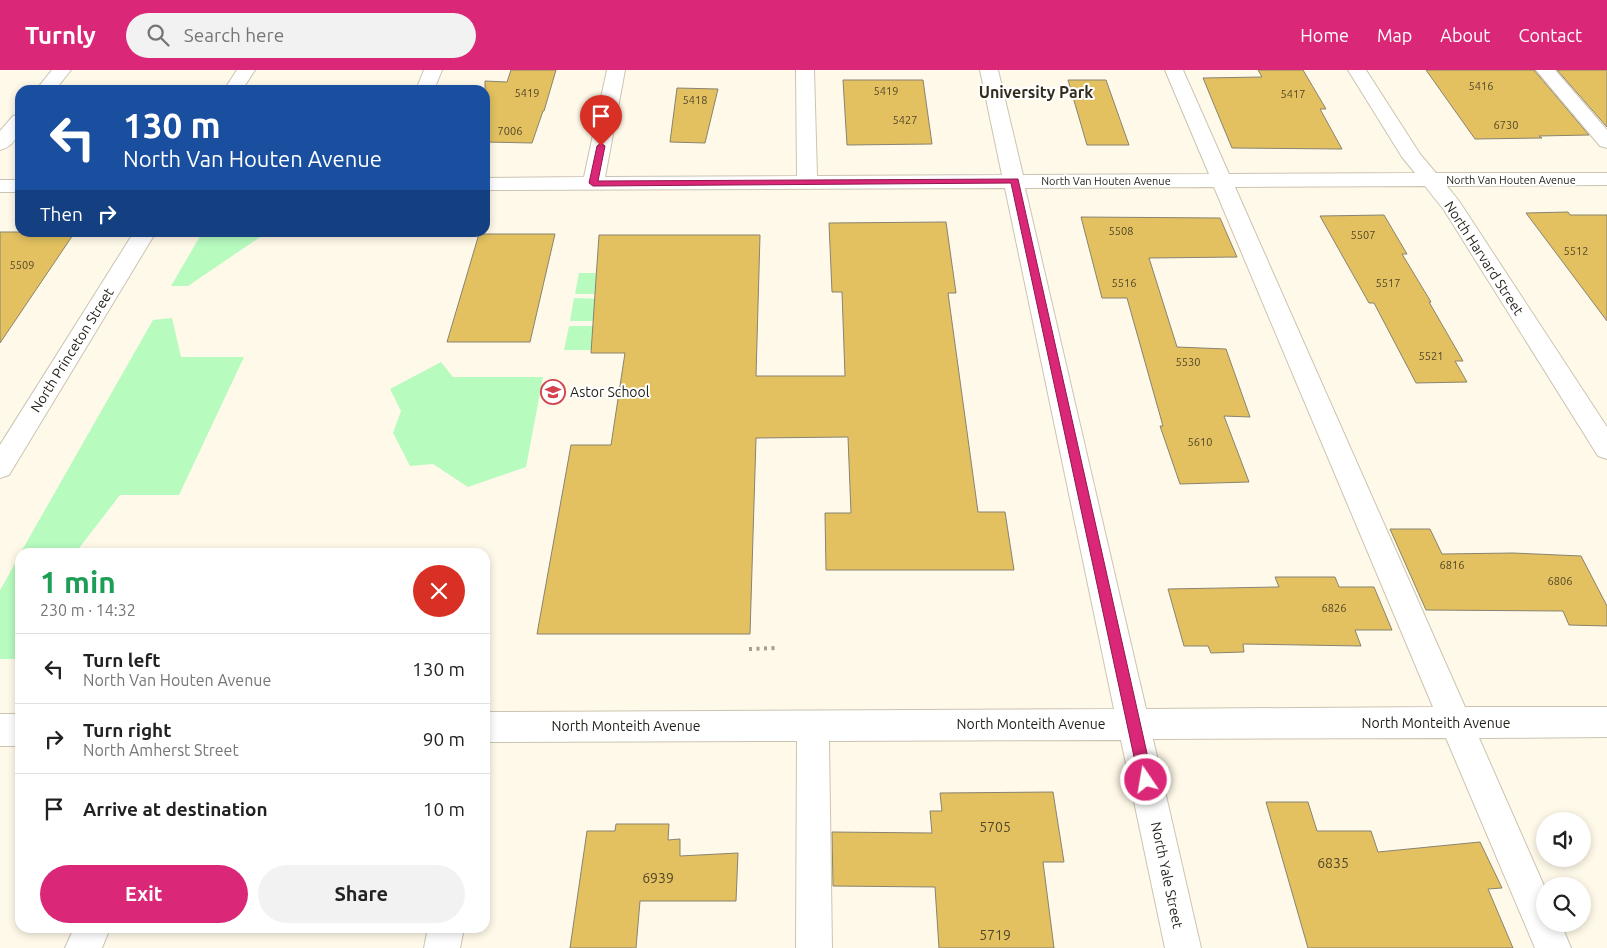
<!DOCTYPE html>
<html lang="en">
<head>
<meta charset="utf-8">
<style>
	body { margin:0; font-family:Ubuntu,sans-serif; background:#f2f2f2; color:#222; height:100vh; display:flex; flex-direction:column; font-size:19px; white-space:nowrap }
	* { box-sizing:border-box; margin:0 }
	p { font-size:16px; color:#767676 }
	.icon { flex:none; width:28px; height:28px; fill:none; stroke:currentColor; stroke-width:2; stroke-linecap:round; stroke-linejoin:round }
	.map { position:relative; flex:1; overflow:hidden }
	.side { position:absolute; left:15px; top:478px; width:475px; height:385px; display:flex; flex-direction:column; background:#fff; border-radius:15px; box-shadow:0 2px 8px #0003 }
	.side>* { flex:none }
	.top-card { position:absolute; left:15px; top:15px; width:475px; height:152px; border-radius:15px; box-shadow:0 2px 8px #0003; background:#1a4fa0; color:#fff; overflow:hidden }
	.buttons { position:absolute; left:1536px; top:742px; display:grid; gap:10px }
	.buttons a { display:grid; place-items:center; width:55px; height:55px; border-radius:50%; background:#fff; box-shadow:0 2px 8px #0003; font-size:25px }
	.pin { position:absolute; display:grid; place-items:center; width:42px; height:42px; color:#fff; margin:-51px -21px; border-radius:50% 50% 50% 0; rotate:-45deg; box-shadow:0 0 5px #0007 }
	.pin .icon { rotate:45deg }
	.me { position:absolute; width:55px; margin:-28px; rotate:348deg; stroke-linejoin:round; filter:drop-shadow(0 0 4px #0008) }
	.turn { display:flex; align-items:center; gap:18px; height:105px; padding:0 25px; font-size:22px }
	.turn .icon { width:65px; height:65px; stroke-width:2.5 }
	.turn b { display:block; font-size:35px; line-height:42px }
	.then { display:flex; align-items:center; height:48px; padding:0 25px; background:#0003; gap:10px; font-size:19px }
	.round { display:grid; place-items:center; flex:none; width:52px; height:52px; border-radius:26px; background:#f2f2f2 }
	.headline { display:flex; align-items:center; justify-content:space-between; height:85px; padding:0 25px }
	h1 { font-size:30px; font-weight:600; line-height:38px; color:#1e9e55 }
	.primary-button { display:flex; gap:10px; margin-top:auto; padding:10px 25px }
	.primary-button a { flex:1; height:58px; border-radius:30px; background:#db2777; color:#fff; font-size:20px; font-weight:600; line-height:58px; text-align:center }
	.primary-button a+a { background:#f2f2f2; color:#222 }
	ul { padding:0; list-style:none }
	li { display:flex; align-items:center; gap:15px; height:70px; padding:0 25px; border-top:1px solid #e0e0e0 }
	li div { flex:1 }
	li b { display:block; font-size:19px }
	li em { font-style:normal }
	header { display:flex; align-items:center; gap:30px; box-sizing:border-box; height:70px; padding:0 25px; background:#db2777; color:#fff }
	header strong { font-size:24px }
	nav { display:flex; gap:28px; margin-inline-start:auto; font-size:18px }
	.search { width:350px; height:45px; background:#f2f2f2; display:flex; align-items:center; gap:12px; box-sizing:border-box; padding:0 18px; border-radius:28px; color:#767676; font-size:19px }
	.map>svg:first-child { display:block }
	.green { fill:#b7fbbf }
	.building { fill:#e3c161; stroke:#898370 }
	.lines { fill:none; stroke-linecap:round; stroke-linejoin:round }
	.minor-casing { stroke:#cbc4b1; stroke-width:2 }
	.path { stroke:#a49f92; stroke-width:4; stroke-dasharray:3 4.5; stroke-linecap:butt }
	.minor { fill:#fff; fill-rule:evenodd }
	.route { fill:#db2777; stroke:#8e194d }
	.labels { text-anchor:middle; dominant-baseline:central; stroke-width:4; stroke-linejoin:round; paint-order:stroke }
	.number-label { font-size:11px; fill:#52472a }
	.far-street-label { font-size:11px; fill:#211e17; stroke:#fff }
	.street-label { font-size:14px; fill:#211e17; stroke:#fff }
	.poi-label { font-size:14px; fill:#211e17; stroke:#fff; text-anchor:start }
	.near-number-label { font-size:14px; fill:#52472a }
	.far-district-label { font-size:16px; font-weight:bold; fill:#322d1d; stroke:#fff }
</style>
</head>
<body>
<header>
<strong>Turnly</strong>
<div class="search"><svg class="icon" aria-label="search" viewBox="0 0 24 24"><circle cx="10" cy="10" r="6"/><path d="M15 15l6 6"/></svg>Search here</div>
<nav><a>Home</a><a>Map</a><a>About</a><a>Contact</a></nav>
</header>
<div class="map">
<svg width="1607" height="878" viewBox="0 0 1607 878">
	<rect width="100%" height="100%" fill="#fff9e9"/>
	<g class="green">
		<path d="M 202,163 L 202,162 L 266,163 L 188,216 L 171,216 Z"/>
		<path d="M 579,203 L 605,203 L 601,224 L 575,224 Z"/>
		<path d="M 574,228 L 601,229 L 596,251 L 570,251 Z"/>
		<path d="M 172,248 L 181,287 L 244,287 L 179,425 L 120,425 L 76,482 L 21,482 L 153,250 Z"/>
		<path d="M 569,256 L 596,256 L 591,280 L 564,280 Z"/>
		<path d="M 441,292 L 453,307 L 543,307 L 526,397 L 468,417 L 433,394 L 410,396 L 393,363 L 401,341 L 390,319 Z"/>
		<path d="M 20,485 L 20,589 L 0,589 L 0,520 Z"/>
	</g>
	<g class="building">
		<path d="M 511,0 L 556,0 L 544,41 L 543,41 L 532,73 L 485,72 L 485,11 L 507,12 Z"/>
		<path d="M 1258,0 L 1303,0 L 1326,39 L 1320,39 L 1342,79 L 1232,78 L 1203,8 L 1262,7 Z"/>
		<path d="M 1426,0 L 1534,0 L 1589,65 L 1539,66 L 1542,68 L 1475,69 Z"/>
		<path d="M 1557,0 L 1607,0 L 1607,57 Z"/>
		<path d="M 843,10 L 923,10 L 932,74 L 847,75 Z"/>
		<path d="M 1068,10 L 1106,10 L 1129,75 L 1087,75 Z"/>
		<path d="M 677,18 L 718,19 L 705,73 L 670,72 Z"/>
		<path d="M 1568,142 L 1570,145 L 1607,145 L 1607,251 L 1526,143 Z"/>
		<path d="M 1384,145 L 1407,184 L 1402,184 L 1431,232 L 1429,232 L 1463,291 L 1455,291 L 1467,312 L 1416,313 L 1374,233 L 1369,233 L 1320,146 Z"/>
		<path d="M 1081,147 L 1220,148 L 1237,187 L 1149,188 L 1177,277 L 1226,279 L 1250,347 L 1224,346 L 1249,412 L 1180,414 L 1160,356 L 1163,356 L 1127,228 L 1102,228 Z"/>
		<path d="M 946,152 L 956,223 L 948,223 L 978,442 L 1005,442 L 1014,500 L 826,500 L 825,443 L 851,443 L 848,367 L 756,368 L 750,564 L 537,564 L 571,375 L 611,375 L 625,283 L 591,283 L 599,165 L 760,165 L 756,306 L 845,306 L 842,222 L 832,222 L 829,153 Z"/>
		<path d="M 0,162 L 75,162 L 0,273 Z"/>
		<path d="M 479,164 L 555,164 L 530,272 L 447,272 Z"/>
		<path d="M 1390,459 L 1430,459 L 1442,484 L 1513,483 L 1581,486 L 1607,536 L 1607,556 L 1569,555 L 1563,541 L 1426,540 Z"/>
		<path d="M 1275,507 L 1335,507 L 1339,517 L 1374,517 L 1392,560 L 1355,560 L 1361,576 L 1243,574 L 1244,582 L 1211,583 L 1208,576 L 1184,576 L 1168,519 L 1279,517 Z"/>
		<path d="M 1053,722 L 1064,792 L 1043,792 L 1054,878 L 939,878 L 935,817 L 833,816 L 832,762 L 932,763 L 930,741 L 942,741 L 940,723 Z"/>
		<path d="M 1266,732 L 1308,732 L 1317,761 L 1371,761 L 1378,782 L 1480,772 L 1502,818 L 1488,819 L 1513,878 L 1308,878 Z"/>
		<path d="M 616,754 L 669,754 L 668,770 L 680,769 L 680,786 L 738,783 L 736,831 L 640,831 L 636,878 L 570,878 L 587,761 L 615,761 Z"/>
	</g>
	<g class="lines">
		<defs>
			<g id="minor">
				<path d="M 52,0 L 71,0 L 55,20 L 36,20 Z"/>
				<path d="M 237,0 L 255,0 L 242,20 L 224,20 Z"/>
				<path d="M 424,0 L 442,0 L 434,20 L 416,20 Z"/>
				<path d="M 607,0 L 625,0 L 605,107 L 797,106 L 796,0 L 814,0 L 817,106 L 1002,105 L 980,0 L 998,0 L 1023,105 L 1209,104 L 1165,0 L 1183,0 L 1229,104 L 1415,103 L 1402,87 L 1348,0 L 1366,0 L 1420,84 L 1436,103 L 1607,103 L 1607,115 L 1447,116 L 1459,131 L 1607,357 L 1607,389 L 1598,386 L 1444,140 L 1425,116 L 1235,117 L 1465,637 L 1607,637 L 1607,667 L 1479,668 L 1545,818 L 1545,854 L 1561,854 L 1571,878 L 1535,878 L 1446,668 L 1153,669 L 1201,878 L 1165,878 L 1121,670 L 829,671 L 832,878 L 796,878 L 797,671 L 485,672 L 485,642 L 1114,639 L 1005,118 L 485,120 L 485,108 L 584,107 ZM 1214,117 L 1433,637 L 1146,639 L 1025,118 Z"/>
				<path d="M 1536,0 L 1555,0 L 1607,60 L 1607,78 L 1600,76 Z"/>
				<path d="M 20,44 C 20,60 18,75 0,80 L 0,61 L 13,46 Z"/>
				<rect x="0" y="110" width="20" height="12"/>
				<path d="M 134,162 L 156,162 L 9,405 L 0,408 L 0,375 Z"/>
				<rect x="0" y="644" width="20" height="32"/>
				<path d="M 74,858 L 110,858 L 102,878 L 65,878 Z"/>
				<path d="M 428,858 L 464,858 L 460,878 L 424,878 Z"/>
			</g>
		</defs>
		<use href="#minor" class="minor-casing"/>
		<path class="path" d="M 749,579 L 777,578"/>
		<use href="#minor" class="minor"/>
	</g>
	<path class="route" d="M 601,73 L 605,76 L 598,111 L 1018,109 L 1153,710 L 1151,715 L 1146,717 L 1141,715 L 1139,710 L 1011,113 L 593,116 L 589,113 L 597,76 Z"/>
	<defs>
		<symbol id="school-ring" viewBox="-11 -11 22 22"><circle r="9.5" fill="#fff" stroke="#d3434f" stroke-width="1.5"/><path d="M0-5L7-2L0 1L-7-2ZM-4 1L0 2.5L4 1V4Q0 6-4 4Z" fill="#d3434f"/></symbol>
	</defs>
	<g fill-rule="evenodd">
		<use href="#school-ring" x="539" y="308" width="28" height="28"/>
	</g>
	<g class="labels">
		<g class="number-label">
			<text x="1481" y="16">5416</text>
			<text x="886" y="21">5419</text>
			<text x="527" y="23">5419</text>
			<text x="1293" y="24">5417</text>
			<text x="695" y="30">5418</text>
			<text x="905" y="50">5427</text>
			<text x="1506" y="55">6730</text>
			<text x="510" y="61">7006</text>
			<text x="1121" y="161">5508</text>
			<text x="1363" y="165">5507</text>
			<text x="1576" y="181">5512</text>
			<text x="22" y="195">5509</text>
			<text x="1124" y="213">5516</text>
			<text x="1388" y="213">5517</text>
			<text x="1431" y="286">5521</text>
			<text x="1188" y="292">5530</text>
			<text x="1200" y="372">5610</text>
			<text x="1452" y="495">6816</text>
			<text x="1560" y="511">6806</text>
			<text x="1334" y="538">6826</text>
		</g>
		<g class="far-street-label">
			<text x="1511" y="110">North Van Houten Avenue</text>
			<text x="1106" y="111">North Van Houten Avenue</text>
		</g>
		<g class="street-label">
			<text transform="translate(1484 188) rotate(57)">North Harvard Street</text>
			<text transform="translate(72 280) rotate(-58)">North Princeton Street</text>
			<text x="1436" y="653">North Monteith Avenue</text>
			<text x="1031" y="654">North Monteith Avenue</text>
			<text x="626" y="656">North Monteith Avenue</text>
			<text transform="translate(1167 805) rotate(78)">North Yale Street</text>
		</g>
		<g class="poi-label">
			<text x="570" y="322">Astor School</text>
		</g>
		<g class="near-number-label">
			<text x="995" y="757">5705</text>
			<text x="1333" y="793">6835</text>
			<text x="658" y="808">6939</text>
			<text x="995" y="865">5719</text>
		</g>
		<g class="far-district-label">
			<text x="1036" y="22">University Park</text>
		</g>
	</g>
</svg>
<div class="buttons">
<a><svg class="icon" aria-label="sound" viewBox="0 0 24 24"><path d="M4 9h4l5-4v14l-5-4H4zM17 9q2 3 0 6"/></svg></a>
<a><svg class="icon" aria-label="search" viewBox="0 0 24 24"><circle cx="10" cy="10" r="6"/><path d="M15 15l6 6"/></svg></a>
</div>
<div class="pin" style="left:601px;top:76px;background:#d93025"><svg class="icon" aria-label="arrive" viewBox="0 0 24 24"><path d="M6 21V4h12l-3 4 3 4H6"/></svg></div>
<svg class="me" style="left:1146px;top:710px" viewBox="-20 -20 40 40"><circle r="17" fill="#db2777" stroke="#fff" stroke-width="3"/><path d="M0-11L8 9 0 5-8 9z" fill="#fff"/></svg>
<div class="top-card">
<div class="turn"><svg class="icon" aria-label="left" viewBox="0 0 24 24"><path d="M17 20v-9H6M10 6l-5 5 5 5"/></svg><div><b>130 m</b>North Van Houten Avenue</div></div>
<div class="then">Then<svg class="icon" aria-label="right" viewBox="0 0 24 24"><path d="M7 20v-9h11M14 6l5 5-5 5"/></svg></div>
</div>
<section class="side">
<div class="headline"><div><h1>1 min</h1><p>230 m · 14:32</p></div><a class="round" style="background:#d93025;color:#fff"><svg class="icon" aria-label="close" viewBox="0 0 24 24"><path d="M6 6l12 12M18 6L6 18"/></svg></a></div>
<ul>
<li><svg class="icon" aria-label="left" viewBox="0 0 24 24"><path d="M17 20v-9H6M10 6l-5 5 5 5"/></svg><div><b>Turn left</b><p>North Van Houten Avenue</p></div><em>130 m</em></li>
<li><svg class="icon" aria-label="right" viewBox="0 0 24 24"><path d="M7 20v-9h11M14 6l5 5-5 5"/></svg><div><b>Turn right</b><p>North Amherst Street</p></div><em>90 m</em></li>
<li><svg class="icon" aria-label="arrive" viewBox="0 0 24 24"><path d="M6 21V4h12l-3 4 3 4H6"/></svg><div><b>Arrive at destination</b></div><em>10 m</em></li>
</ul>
<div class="primary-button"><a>Exit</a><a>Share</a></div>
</section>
</div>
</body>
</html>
